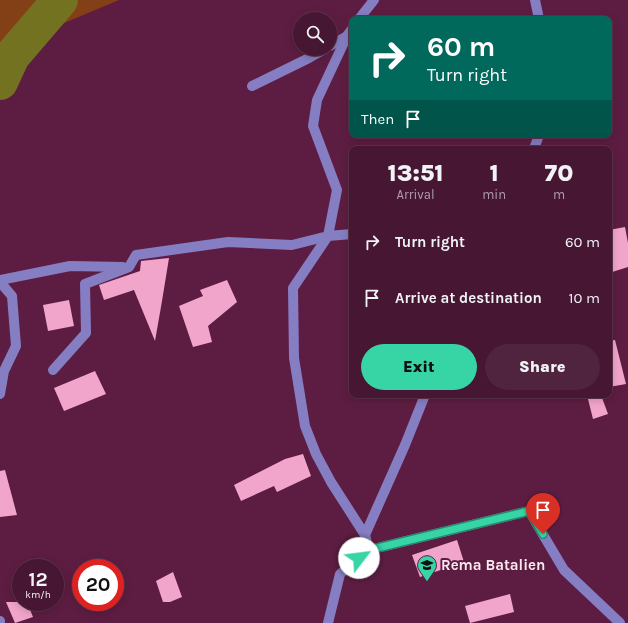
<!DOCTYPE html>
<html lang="en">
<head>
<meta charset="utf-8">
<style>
	body { margin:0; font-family:Karla,sans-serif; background:#50233e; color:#f1f3f6; height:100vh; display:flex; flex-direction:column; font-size:15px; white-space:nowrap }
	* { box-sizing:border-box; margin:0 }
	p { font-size:13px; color:#b09fac }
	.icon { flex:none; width:22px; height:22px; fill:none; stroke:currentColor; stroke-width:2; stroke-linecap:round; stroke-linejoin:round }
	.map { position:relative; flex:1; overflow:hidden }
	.drawer { position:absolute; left:349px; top:146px; width:263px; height:252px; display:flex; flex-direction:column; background:#461632; border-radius:8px; box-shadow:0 2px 10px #0003,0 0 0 1px #5e354d }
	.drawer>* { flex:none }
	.hud { position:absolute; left:349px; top:16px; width:263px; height:122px; border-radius:8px; box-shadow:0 2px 10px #0003,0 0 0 1px #5e354d; background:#00695c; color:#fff; overflow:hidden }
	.tools { position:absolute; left:293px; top:12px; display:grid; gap:8px }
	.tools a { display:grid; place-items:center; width:44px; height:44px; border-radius:50%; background:#461632; box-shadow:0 2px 10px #0003,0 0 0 1px #5e354d; font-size:20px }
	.speed { position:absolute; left:12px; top:559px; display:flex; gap:8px; font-size:20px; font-weight:700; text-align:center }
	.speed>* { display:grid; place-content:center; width:52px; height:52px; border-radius:50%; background:#461632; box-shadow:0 2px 10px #0003,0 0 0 1px #5e354d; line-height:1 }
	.speed small { font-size:10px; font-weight:400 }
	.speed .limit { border:6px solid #d22; background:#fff; color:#111 }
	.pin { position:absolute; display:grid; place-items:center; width:34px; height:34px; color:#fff; margin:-41px -17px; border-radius:50% 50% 50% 0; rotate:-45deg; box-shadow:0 0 4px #0007 }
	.pin .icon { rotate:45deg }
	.me { position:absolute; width:44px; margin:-22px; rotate:60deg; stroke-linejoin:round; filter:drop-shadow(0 0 3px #0008) }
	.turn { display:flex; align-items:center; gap:14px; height:84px; padding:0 12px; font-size:18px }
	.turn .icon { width:52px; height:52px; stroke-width:2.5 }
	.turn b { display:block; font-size:28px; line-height:34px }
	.then { display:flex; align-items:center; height:38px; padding:0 12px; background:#0003; gap:8px; font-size:15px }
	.eta { display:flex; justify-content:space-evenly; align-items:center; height:68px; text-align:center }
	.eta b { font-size:24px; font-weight:800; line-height:28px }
	.primary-button { display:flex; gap:8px; margin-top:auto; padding:8px 12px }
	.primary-button a { flex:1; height:46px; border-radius:24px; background:#37d4a6; color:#111; font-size:16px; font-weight:800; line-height:46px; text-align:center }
	.primary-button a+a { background:#50233e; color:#f1f3f6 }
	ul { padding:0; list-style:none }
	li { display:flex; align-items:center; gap:12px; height:56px; padding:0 12px }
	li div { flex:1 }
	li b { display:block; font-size:15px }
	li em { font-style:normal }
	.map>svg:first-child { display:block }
	.green { fill:#834016 }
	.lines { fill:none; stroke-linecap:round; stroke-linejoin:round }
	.river { stroke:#737221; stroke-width:36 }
	.building { fill:#f2a5cb }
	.minor { stroke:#867ec2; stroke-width:10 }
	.route-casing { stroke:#248a6c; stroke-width:10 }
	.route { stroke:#37d4a6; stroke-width:7 }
	.labels { text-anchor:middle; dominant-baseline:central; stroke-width:4; stroke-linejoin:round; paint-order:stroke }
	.poi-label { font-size:15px; font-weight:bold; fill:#fae9f1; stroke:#5d1d42; text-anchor:start }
</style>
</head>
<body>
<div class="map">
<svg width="628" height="623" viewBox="0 0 628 623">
	<rect width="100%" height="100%" fill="#5d1d42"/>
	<path class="green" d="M 0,0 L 119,0 L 0,50 Z"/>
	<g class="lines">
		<path class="river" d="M 0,82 L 12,56 L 60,0"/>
	</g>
	<g class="building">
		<path d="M 625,227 L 628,243 L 628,267 L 609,273 L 609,230 Z"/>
		<path d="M 169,258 L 162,301 L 155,341 L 134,290 L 104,300 L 99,285 L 140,271 L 141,261 Z"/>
		<path d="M 227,280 L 237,302 L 208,326 L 212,342 L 193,347 L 179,306 L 203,296 L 200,290 Z"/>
		<path d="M 69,300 L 74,326 L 48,331 L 43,305 Z"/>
		<path d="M 615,340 L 626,384 L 609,387 L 609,341 Z"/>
		<path d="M 95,371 L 106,394 L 64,411 L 54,388 Z"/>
		<path d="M 587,395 L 601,395 L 608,414 L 593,419 Z"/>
		<path d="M 303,454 L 311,476 L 277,492 L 274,486 L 241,501 L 234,485 L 285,459 Z"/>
		<path d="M 5,470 L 17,515 L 0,517 L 0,471 Z"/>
		<path d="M 457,540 L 464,562 L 420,577 L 412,555 Z"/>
		<path d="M 173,572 L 182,597 L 170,602 L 163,602 L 156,581 Z"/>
		<path d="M 510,594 L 514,612 L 470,623 L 465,606 Z"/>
		<path d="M 6,602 L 27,602 L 33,617 L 15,623 Z"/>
	</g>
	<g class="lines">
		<g class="minor">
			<path d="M 535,0 L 539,19"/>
			<path d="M 359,19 L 374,0"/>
			<path d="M 330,46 L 347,36 L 352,29"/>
			<path d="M 252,86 L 309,58 L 325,49"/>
			<path d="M 534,149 L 539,135"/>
			<path d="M 352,234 L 328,236 L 293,288 L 294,358 L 305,426 L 316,454 L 331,482 L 365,535 L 369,550"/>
			<path d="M 0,280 L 70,266 L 123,267"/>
			<path d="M 0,282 L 12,296 L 16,346 L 4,371 L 0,394"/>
			<path d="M 53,370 L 86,333 L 85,284 L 129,267 L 136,255 L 228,242 L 292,245 L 328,236 L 337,190 L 313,126 L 317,100 L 347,36"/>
			<path d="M 365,535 L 405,445 L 425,395"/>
			<path d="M 0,621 L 0,622"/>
			<path d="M 328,623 L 340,574 L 369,550 L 529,511 L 564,570 L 620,623"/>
		</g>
	</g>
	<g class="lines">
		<defs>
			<path id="route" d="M 359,558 L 369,550 L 529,511 L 543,534"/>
		</defs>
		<use href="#route" class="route-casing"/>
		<use href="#route" class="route"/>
	</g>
	<defs>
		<symbol id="school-pin" viewBox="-11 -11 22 30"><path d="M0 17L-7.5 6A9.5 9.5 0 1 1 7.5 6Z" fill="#37d4a6" stroke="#5d1d42"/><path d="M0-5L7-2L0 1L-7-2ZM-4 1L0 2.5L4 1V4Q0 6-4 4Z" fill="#111"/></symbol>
	</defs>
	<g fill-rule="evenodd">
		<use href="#school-pin" x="416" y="554" width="22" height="30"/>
	</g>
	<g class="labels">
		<g class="poi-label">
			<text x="441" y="565">Rema Batalien</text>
		</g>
	</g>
</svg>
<div class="tools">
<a><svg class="icon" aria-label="search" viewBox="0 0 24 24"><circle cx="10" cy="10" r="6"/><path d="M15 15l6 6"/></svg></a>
</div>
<div class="speed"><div>12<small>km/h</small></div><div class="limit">20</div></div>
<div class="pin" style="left:543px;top:534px;background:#d93025"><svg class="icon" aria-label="arrive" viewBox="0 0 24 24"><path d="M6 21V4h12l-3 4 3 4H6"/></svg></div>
<svg class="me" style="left:359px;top:558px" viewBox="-20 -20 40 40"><circle r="19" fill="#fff"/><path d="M0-13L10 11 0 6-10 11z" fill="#37d4a6"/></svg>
<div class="hud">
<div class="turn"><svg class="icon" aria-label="right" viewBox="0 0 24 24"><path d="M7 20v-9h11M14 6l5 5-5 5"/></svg><div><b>60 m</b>Turn right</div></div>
<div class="then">Then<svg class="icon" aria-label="arrive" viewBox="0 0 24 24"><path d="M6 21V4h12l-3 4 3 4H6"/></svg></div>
</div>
<section class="drawer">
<div class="eta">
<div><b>13:51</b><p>Arrival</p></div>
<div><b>1</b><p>min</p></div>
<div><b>70</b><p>m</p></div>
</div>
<ul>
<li><svg class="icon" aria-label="right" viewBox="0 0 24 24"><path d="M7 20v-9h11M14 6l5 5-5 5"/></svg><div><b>Turn right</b></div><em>60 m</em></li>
<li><svg class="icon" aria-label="arrive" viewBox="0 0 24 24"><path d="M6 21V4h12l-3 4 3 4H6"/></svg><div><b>Arrive at destination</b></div><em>10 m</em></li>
</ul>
<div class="primary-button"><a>Exit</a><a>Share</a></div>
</section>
</div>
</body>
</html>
